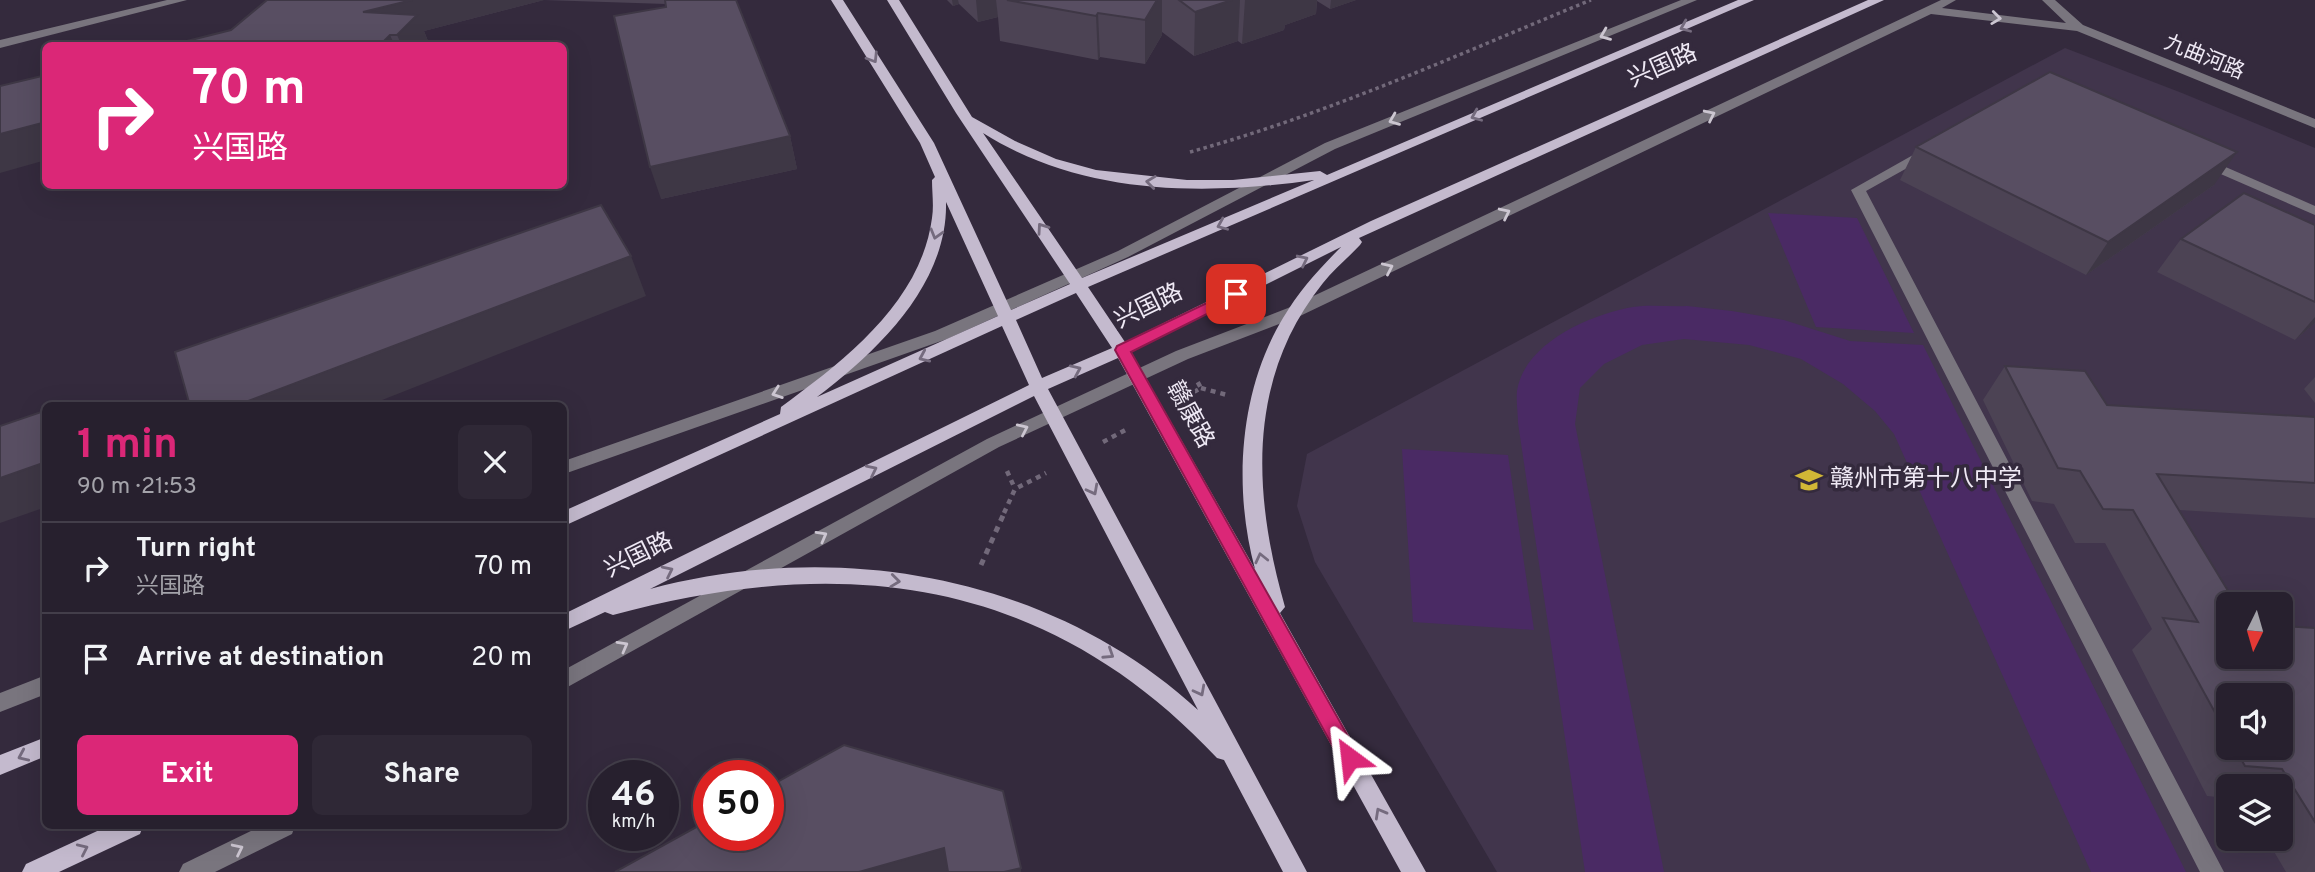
<!DOCTYPE html>
<html lang="en">
<head>
<meta charset="utf-8">
<style>
	body { margin:0; font-family:Overpass,"Noto Sans SC",sans-serif; background:#2f2836; color:#f1f3f6; height:100vh; display:flex; flex-direction:column; font-size:26px; white-space:nowrap }
	* { box-sizing:border-box; margin:0 }
	p { font-size:23px; color:#a4a3aa }
	.icon { flex:none; width:38px; height:38px; fill:none; stroke:currentColor; stroke-width:2; stroke-linecap:round; stroke-linejoin:round }
	.map { position:relative; flex:1; overflow:hidden }
	.side { position:absolute; left:42px; top:402px; width:525px; height:427px; display:flex; flex-direction:column; background:#27202e; border-radius:10px; box-shadow:0 7px 28px #0002,0 0 0 2px #433e4a }
	.side>* { flex:none }
	.hud { position:absolute; left:42px; top:42px; width:525px; height:147px; border-radius:10px; box-shadow:0 7px 28px #0002,0 0 0 2px #433e4a; background:#db2777; color:#fff; overflow:hidden }
	.needle { width:46px; rotate:185deg }
	.buttons { position:absolute; left:2216px; top:592px; display:grid; gap:14px }
	.buttons a { display:grid; place-items:center; width:77px; height:77px; border-radius:10px; background:#27202e; box-shadow:0 7px 28px #0002,0 0 0 2px #433e4a; font-size:35px }
	.speed { position:absolute; left:588px; top:760px; display:flex; gap:14px; font-size:35px; font-weight:700; text-align:center }
	.speed>* { display:grid; place-content:center; width:91px; height:91px; border-radius:50%; background:#27202e; box-shadow:0 7px 28px #0002,0 0 0 2px #433e4a; line-height:1 }
	.speed small { font-size:18px; font-weight:400 }
	.speed .limit { border:10px solid #d22; background:#fff; color:#111 }
	.pin { position:absolute; display:grid; place-items:center; width:60px; height:60px; color:#fff; margin:-30px; border-radius:14px; box-shadow:0 4px 10px #0006 }
	.me { position:absolute; width:77px; margin:-38px; rotate:330deg; stroke-linejoin:round; filter:drop-shadow(0 0 5px #0008) }
	.turn { display:flex; align-items:center; gap:24px; height:147px; padding:0 35px; font-size:32px }
	.turn .icon { width:91px; height:91px; stroke-width:2.5 }
	.turn b { display:block; font-size:49px; line-height:60px }
	.round { display:grid; place-items:center; flex:none; width:74px; height:74px; border-radius:10px; background:#2f2836 }
	.summary { display:flex; align-items:center; justify-content:space-between; height:119px; padding:0 35px }
	h1 { font-size:42px; font-weight:700; line-height:52px; color:#db2777 }
	.cta { display:flex; gap:14px; margin-top:auto; padding:14px 35px }
	.cta a { flex:1; height:80px; border-radius:10px; background:#db2777; color:#fff; font-size:28px; font-weight:700; line-height:80px; text-align:center }
	.cta a+a { background:#2f2836; color:#f1f3f6 }
	ul { padding:0; list-style:none }
	li { display:flex; align-items:center; gap:21px; height:91px; padding:0 35px; border-top:2px solid #433e4a }
	li div { flex:1 }
	li b { display:block; font-size:26px }
	li em { font-style:normal }
	.map>svg:first-child { display:block }
	.built { fill:#41354c; fill-rule:evenodd }
	.green { fill:#4a2a64 }
	.lines { fill:none; stroke-linecap:round; stroke-linejoin:round }
	.path-far2 { stroke:#72697a; stroke-width:3.5; stroke-dasharray:3.5 3.5; stroke-linecap:butt }
	.path-far1 { stroke:#72697a; stroke-width:4.5; stroke-dasharray:5 5; stroke-linecap:butt }
	.path { stroke:#72697a; stroke-width:5; stroke-dasharray:6 6; stroke-linecap:butt }
	.minor { fill:#79757e; fill-rule:evenodd }
	.major { fill:#c4bace; fill-rule:evenodd }
	.wall { fill:#4c4354; fill-rule:evenodd }
	.shaded-wall { fill:#3e3745 }
	.building { fill:#584e62; stroke:#3e3745; stroke-width:2 }
	.oneway { stroke:#ccc6d1 }
	.oneway2 { stroke:#756b7e }
	.route { fill:#db2777; stroke:#8e194d; stroke-width:2 }
	.labels { text-anchor:middle; dominant-baseline:central; stroke-width:7; stroke-linejoin:round; paint-order:stroke }
	.far-street-label { font-size:21px; fill:#efe9f5; stroke:#342a3d }
	.street-label { font-size:24px; fill:#efe9f5; stroke:#342a3d }
	.poi-label { font-size:24px; fill:#efe9f5; stroke:#342a3d; text-anchor:start }
</style>
</head>
<body>
<div class="map">
<svg width="2315" height="872" viewBox="0 0 2315 872">
	<rect width="100%" height="100%" fill="#342a3d"/>
	<path class="built" d="M 2065,48 L 2182,93 L 2315,148 L 2315,872 L 1497,872 L 1315,562 L 1297,506 L 1307,454 ZM 2228,604 L 2280,604 L 2280,656 L 2228,656 ZM 2228,695 L 2280,695 L 2280,747 L 2228,747 ZM 2228,786 L 2280,786 L 2280,838 L 2228,838 Z"/>
	<g class="green">
		<path d="M 1768,213 L 1857,218 L 1914,333 L 1816,327 Z"/>
		<path d="M 1687,306 L 1732,311 L 1784,320 L 1850,341 L 1923,345 L 2186,872 L 2091,872 L 1894,434 L 1875,411 L 1843,384 L 1801,359 L 1749,345 L 1684,339 L 1642,345 L 1604,364 L 1580,388 L 1575,424 L 1664,872 L 1585,872 L 1518,423 C 1518,413 1516,401 1517,391 C 1524,343 1591,314 1633,307 C 1650,304 1669,307 1687,306 Z"/>
		<path d="M 1402,449 L 1508,455 L 1534,630 L 1413,622 Z"/>
	</g>
	<g class="lines">
		<path class="path-far2" d="M 1190,152 C 1328,114 1459,54 1591,0"/>
		<g class="path-far1">
			<path d="M 1201,388 L 1227,395"/>
			<path d="M 1185,397 L 1201,388 L 1197,381"/>
			<path d="M 1103,442 L 1129,428"/>
			<path d="M 1007,471 L 1015,489"/>
			<path d="M 1004,513 L 1015,489 L 1046,473"/>
		</g>
		<path class="path" d="M 981,565 L 1005,511"/>
		<g class="minor">
			<path d="M 167,0 L 187,0 L 0,48 L 0,40 Z"/>
			<path d="M 1681,0 L 1697,0 L 1335,149 L 1128,257 L 947,339 L 564,474 L 564,461 L 935,331 L 1118,251 L 1325,143 Z"/>
			<path d="M 1941,0 L 1956,0 L 1942,8 L 2066,23 L 2042,0 L 2055,0 L 2083,25 L 2315,119 L 2315,128 L 2077,31 L 1931,14 L 1300,316 L 1188,359 L 999,447 L 564,689 L 564,670 L 987,439 L 1176,351 L 1288,308 Z"/>
			<path d="M 1929,146 L 1934,147 L 1934,153 L 1866,191 L 2224,872 L 2200,872 L 1851,190 Z"/>
			<path d="M 2205,158 L 2315,206 L 2315,215 L 2200,165 L 2200,159 Z"/>
			<path d="M 46,675 L 46,694 L 0,712 L 0,693 Z"/>
			<path d="M 261,826 L 295,826 L 292,834 L 215,872 L 179,872 L 183,864 Z"/>
		</g>
		<g class="major">
			<path d="M 831,0 L 843,0 L 934,143 L 1011,310 L 1070,284 L 956,113 L 887,0 L 899,0 L 972,117 L 1015,141 L 1056,159 L 1096,170 L 1187,180 L 1233,180 L 1320,171 L 1327,175 L 1738,0 L 1754,0 L 1088,287 L 1125,342 L 1371,221 L 1868,0 L 1884,0 L 1359,238 L 1362,242 L 1360,245 C 1348,258 1334,269 1323,283 C 1246,379 1253,495 1285,607 L 1280,613 L 1426,872 L 1401,872 L 1118,358 L 1048,389 L 1307,872 L 1283,872 L 1224,760 L 1217,758 C 1047,577 845,552 613,615 L 605,612 L 564,631 L 564,614 L 1029,385 L 1002,326 L 564,526 L 564,511 L 780,414 L 781,407 C 845,360 921,302 932,218 C 934,206 932,192 932,180 L 935,177 L 920,143 ZM 983,133 C 1081,195 1203,196 1314,180 L 1082,278 ZM 946,202 L 998,316 L 817,397 C 878,351 948,284 946,202 ZM 1341,247 C 1319,269 1299,291 1283,318 C 1239,391 1233,488 1255,569 L 1131,352 ZM 1076,293 L 1112,348 L 1042,378 L 1016,320 ZM 1034,396 L 1198,710 C 1052,576 840,538 650,589 Z"/>
			<path d="M 46,737 L 46,756 L 0,775 L 0,755 Z"/>
			<path d="M 108,826 L 143,826 L 140,834 L 59,872 L 22,872 L 26,864 Z"/>
		</g>
	</g>
	<g class="wall">
		<path d="M 544,0 L 736,0 L 790,136 L 797,169 L 661,199 L 666,4 Z"/>
		<path d="M 544,0 L 424,31 L 430,46 L 167,46 L 231,30 Z"/>
		<path d="M 947,0 L 1356,0 L 1330,9 L 1317,1 L 1316,14 L 1285,25 L 1284,30 L 1242,44 L 1238,41 L 1194,56 L 1162,32 L 1162,35 L 1145,64 L 1100,57 L 1098,60 L 1000,41 L 998,17 L 978,22 L 959,4 L 953,6 Z"/>
		<path d="M 1916,147 L 2214,185 L 2086,275 L 1900,180 Z"/>
		<path d="M 2315,225 L 2315,323 L 2295,340 L 2157,272 L 2181,239 Z"/>
		<path d="M 2005,366 L 2107,405 L 2315,417 L 2315,518 L 2179,510 L 2228,656 L 2315,628 L 2315,872 L 2286,872 L 2266,838 L 2280,838 L 2280,786 L 2228,786 L 2228,798 L 2207,796 L 2132,650 L 2152,629 L 2105,543 L 2075,543 L 2054,504 L 2032,501 L 1983,400 ZM 2228,695 L 2280,747 L 2228,747 Z"/>
		<path d="M 2315,377 L 2315,403 L 2304,389 Z"/>
	</g>
	<g class="shaded-wall">
		<path d="M 412,0 L 544,0 L 424,31 L 430,46 L 402,46 L 397,35 L 390,35 L 395,46 L 379,46 L 363,12 Z"/>
		<path d="M 952,0 L 958,0 L 959,4 L 953,6 Z"/>
		<path d="M 976,0 L 996,0 L 998,17 L 978,22 Z"/>
		<path d="M 1157,0 L 1162,0 L 1162,35 L 1145,64 L 1145,20 Z"/>
		<path d="M 1232,0 L 1240,0 L 1238,41 L 1194,56 L 1195,12 Z"/>
		<path d="M 1245,0 L 1317,0 L 1316,14 L 1285,25 L 1284,30 L 1242,44 Z"/>
		<path d="M 1331,0 L 1356,0 L 1330,9 Z"/>
		<path d="M 1098,13 L 1100,57 L 1098,60 L 1096,16 Z"/>
		<path d="M 46,122 L 46,160 L 0,173 L 0,134 Z"/>
		<path d="M 790,136 L 797,169 L 661,199 L 650,167 Z"/>
		<path d="M 2237,152 L 2214,185 L 2086,275 L 2108,242 Z"/>
		<path d="M 631,256 L 646,296 L 367,406 L 235,406 Z"/>
		<path d="M 2315,317 L 2315,323 L 2295,340 Z"/>
		<path d="M 41,412 L 46,417 L 46,456 Z"/>
		<path d="M 46,462 L 46,507 L 0,523 L 0,478 Z"/>
		<path d="M 944,848 L 950,872 L 859,872 L 862,870 Z"/>
		<path d="M 1021,868 L 1021,872 L 1004,872 Z"/>
	</g>
	<g class="building">
		<path d="M 267,0 L 412,0 L 363,12 L 417,15 L 397,35 L 390,35 L 379,46 L 328,44 L 327,46 L 167,46 L 231,30 Z"/>
		<path d="M 665,0 L 736,0 L 790,136 L 650,167 L 614,16 L 666,7 Z"/>
		<path d="M 1007,0 L 1157,0 L 1145,20 L 1098,13 L 1096,16 Z"/>
		<path d="M 1179,0 L 1232,0 L 1195,12 Z"/>
		<path d="M 2050,72 L 2237,152 L 2108,242 L 1916,147 Z"/>
		<path d="M 46,75 L 46,122 L 0,134 L 0,86 Z"/>
		<path d="M 2244,193 L 2315,225 L 2315,302 L 2181,239 Z"/>
		<path d="M 601,205 L 631,256 L 235,406 L 190,406 L 175,352 Z"/>
		<path d="M 2005,366 L 2085,371 L 2107,405 L 2315,417 L 2315,483 L 2157,474 L 2236,604 L 2228,604 L 2228,656 L 2280,656 L 2280,626 L 2315,628 L 2315,822 L 2282,769 L 2245,766 L 2234,747 L 2280,747 L 2280,695 L 2228,695 L 2228,736 L 2163,618 L 2198,622 L 2133,510 L 2103,509 L 2080,471 L 2058,468 Z"/>
		<path d="M 41,412 L 46,462 L 0,478 L 0,426 Z"/>
		<path d="M 844,745 L 1003,791 L 1021,868 L 1004,872 L 948,872 L 944,848 L 859,872 L 615,872 L 709,820 L 709,835 L 768,835 L 768,787 Z"/>
	</g>
	<defs><path id="oneway-chevron" d="M-2-3.5L2.5 0L-2 3.5" fill="none" stroke-width="1.6" stroke-linecap="round" stroke-linejoin="round" transform="scale(1.75)"/></defs>
	<g class="oneway">
		<use href="#oneway-chevron" transform="translate(1996 18) rotate(7)"/>
		<use href="#oneway-chevron" transform="translate(1605 35) rotate(158)"/>
		<use href="#oneway-chevron" transform="translate(1710 115) rotate(-26)"/>
		<use href="#oneway-chevron" transform="translate(1394 120) rotate(158)"/>
		<use href="#oneway-chevron" transform="translate(1505 213) rotate(-26)"/>
		<use href="#oneway-chevron" transform="translate(1388 268) rotate(-25)"/>
		<use href="#oneway-chevron" transform="translate(777 393) rotate(161)"/>
		<use href="#oneway-chevron" transform="translate(1023 429) rotate(-25)"/>
		<use href="#oneway-chevron" transform="translate(822 536) rotate(-29)"/>
		<use href="#oneway-chevron" transform="translate(623 646) rotate(-29)"/>
		<use href="#oneway-chevron" transform="translate(238 849) rotate(-26)"/>
	</g>
	<g class="oneway2">
		<use href="#oneway-chevron" transform="translate(1685 27) rotate(157)"/>
		<use href="#oneway-chevron" transform="translate(873 58) rotate(58)"/>
		<use href="#oneway-chevron" transform="translate(1476 116) rotate(157)"/>
		<use href="#oneway-chevron" transform="translate(1151 182) rotate(-173)"/>
		<use href="#oneway-chevron" transform="translate(1222 225) rotate(157)"/>
		<use href="#oneway-chevron" transform="translate(1042 228) rotate(-125)"/>
		<use href="#oneway-chevron" transform="translate(936 234) rotate(106)"/>
		<use href="#oneway-chevron" transform="translate(1303 260) rotate(-26)"/>
		<use href="#oneway-chevron" transform="translate(924 357) rotate(156)"/>
		<use href="#oneway-chevron" transform="translate(1076 370) rotate(-24)"/>
		<use href="#oneway-chevron" transform="translate(872 470) rotate(-26)"/>
		<use href="#oneway-chevron" transform="translate(1093 490) rotate(62)"/>
		<use href="#oneway-chevron" transform="translate(1261 558) rotate(-103)"/>
		<use href="#oneway-chevron" transform="translate(668 571) rotate(-26)"/>
		<use href="#oneway-chevron" transform="translate(895 581) rotate(7)"/>
		<use href="#oneway-chevron" transform="translate(1109 654) rotate(33)"/>
		<use href="#oneway-chevron" transform="translate(1200 691) rotate(62)"/>
		<use href="#oneway-chevron" transform="translate(23 756) rotate(156)"/>
		<use href="#oneway-chevron" transform="translate(1380 813) rotate(-119)"/>
		<use href="#oneway-chevron" transform="translate(83 849) rotate(-25)"/>
	</g>
	<path class="route" d="M 1236,289 L 1243,294 L 1241,297 L 1131,352 L 1357,752 L 1360,758 L 1357,765 L 1350,767 L 1343,765 L 1115,350 L 1117,346 Z"/>
	<defs>
		<symbol id="school-bare" viewBox="-9 -9 18 18"><path d="M0-5L7-2L0 1L-7-2ZM-4 1L0 2.5L4 1V4Q0 6-4 4Z" fill="#d1b736" stroke="#342a3d" stroke-width="2.5" paint-order="stroke"/></symbol>
	</defs>
	<g fill-rule="evenodd">
		<use href="#school-bare" x="1790" y="461" width="38" height="38"/>
	</g>
	<g class="labels">
		<g class="far-street-label">
			<text transform="translate(2204 58) rotate(22)">九曲河路</text>
		</g>
		<g class="street-label">
			<text transform="translate(1663 67) rotate(-24)">兴国路</text>
			<text transform="translate(1149 307) rotate(-26)">兴国路</text>
			<text transform="translate(1189 415) rotate(61)">赣康路</text>
			<text transform="translate(639 556) rotate(-26)">兴国路</text>
		</g>
		<g class="poi-label">
			<text x="1830" y="480">赣州市第十八中学</text>
		</g>
	</g>
</svg>
<div class="buttons">
<a><svg class="needle" viewBox="-14 -14 28 28"><path d="M0-13l5 13h-10z" fill="#e53935"/><path d="M0 13l5-13h-10z" fill="#a4a3aa"/></svg></a>
<a><svg class="icon" aria-label="sound" viewBox="0 0 24 24"><path d="M4 9h4l5-4v14l-5-4H4zM17 9q2 3 0 6"/></svg></a>
<a><svg class="icon" aria-label="layers" viewBox="0 0 24 24"><path d="M12 4l9 5-9 5-9-5zM3 14l9 5 9-5"/></svg></a>
</div>
<div class="speed"><div>46<small>km/h</small></div><div class="limit">50</div></div>
<div class="pin" style="left:1236px;top:294px;background:#d93025"><svg class="icon" aria-label="arrive" viewBox="0 0 24 24"><path d="M6 21V4h12l-3 4 3 4H6"/></svg></div>
<svg class="me" style="left:1350px;top:758px" viewBox="-20 -20 40 40"><path d="M0-17L14 15 0 8-14 15z" fill="#db2777" stroke="#fff" stroke-width="4"/></svg>
<div class="hud">
<div class="turn"><svg class="icon" aria-label="right" viewBox="0 0 24 24"><path d="M7 20v-9h11M14 6l5 5-5 5"/></svg><div><b>70 m</b>兴国路</div></div>
</div>
<section class="side">
<div class="summary"><div><h1>1 min</h1><p>90 m · 21:53</p></div><a class="round"><svg class="icon" aria-label="close" viewBox="0 0 24 24"><path d="M6 6l12 12M18 6L6 18"/></svg></a></div>
<ul>
<li><svg class="icon" aria-label="right" viewBox="0 0 24 24"><path d="M7 20v-9h11M14 6l5 5-5 5"/></svg><div><b>Turn right</b><p>兴国路</p></div><em>70 m</em></li>
<li><svg class="icon" aria-label="arrive" viewBox="0 0 24 24"><path d="M6 21V4h12l-3 4 3 4H6"/></svg><div><b>Arrive at destination</b></div><em>20 m</em></li>
</ul>
<div class="cta"><a>Exit</a><a>Share</a></div>
</section>
</div>
</body>
</html>
